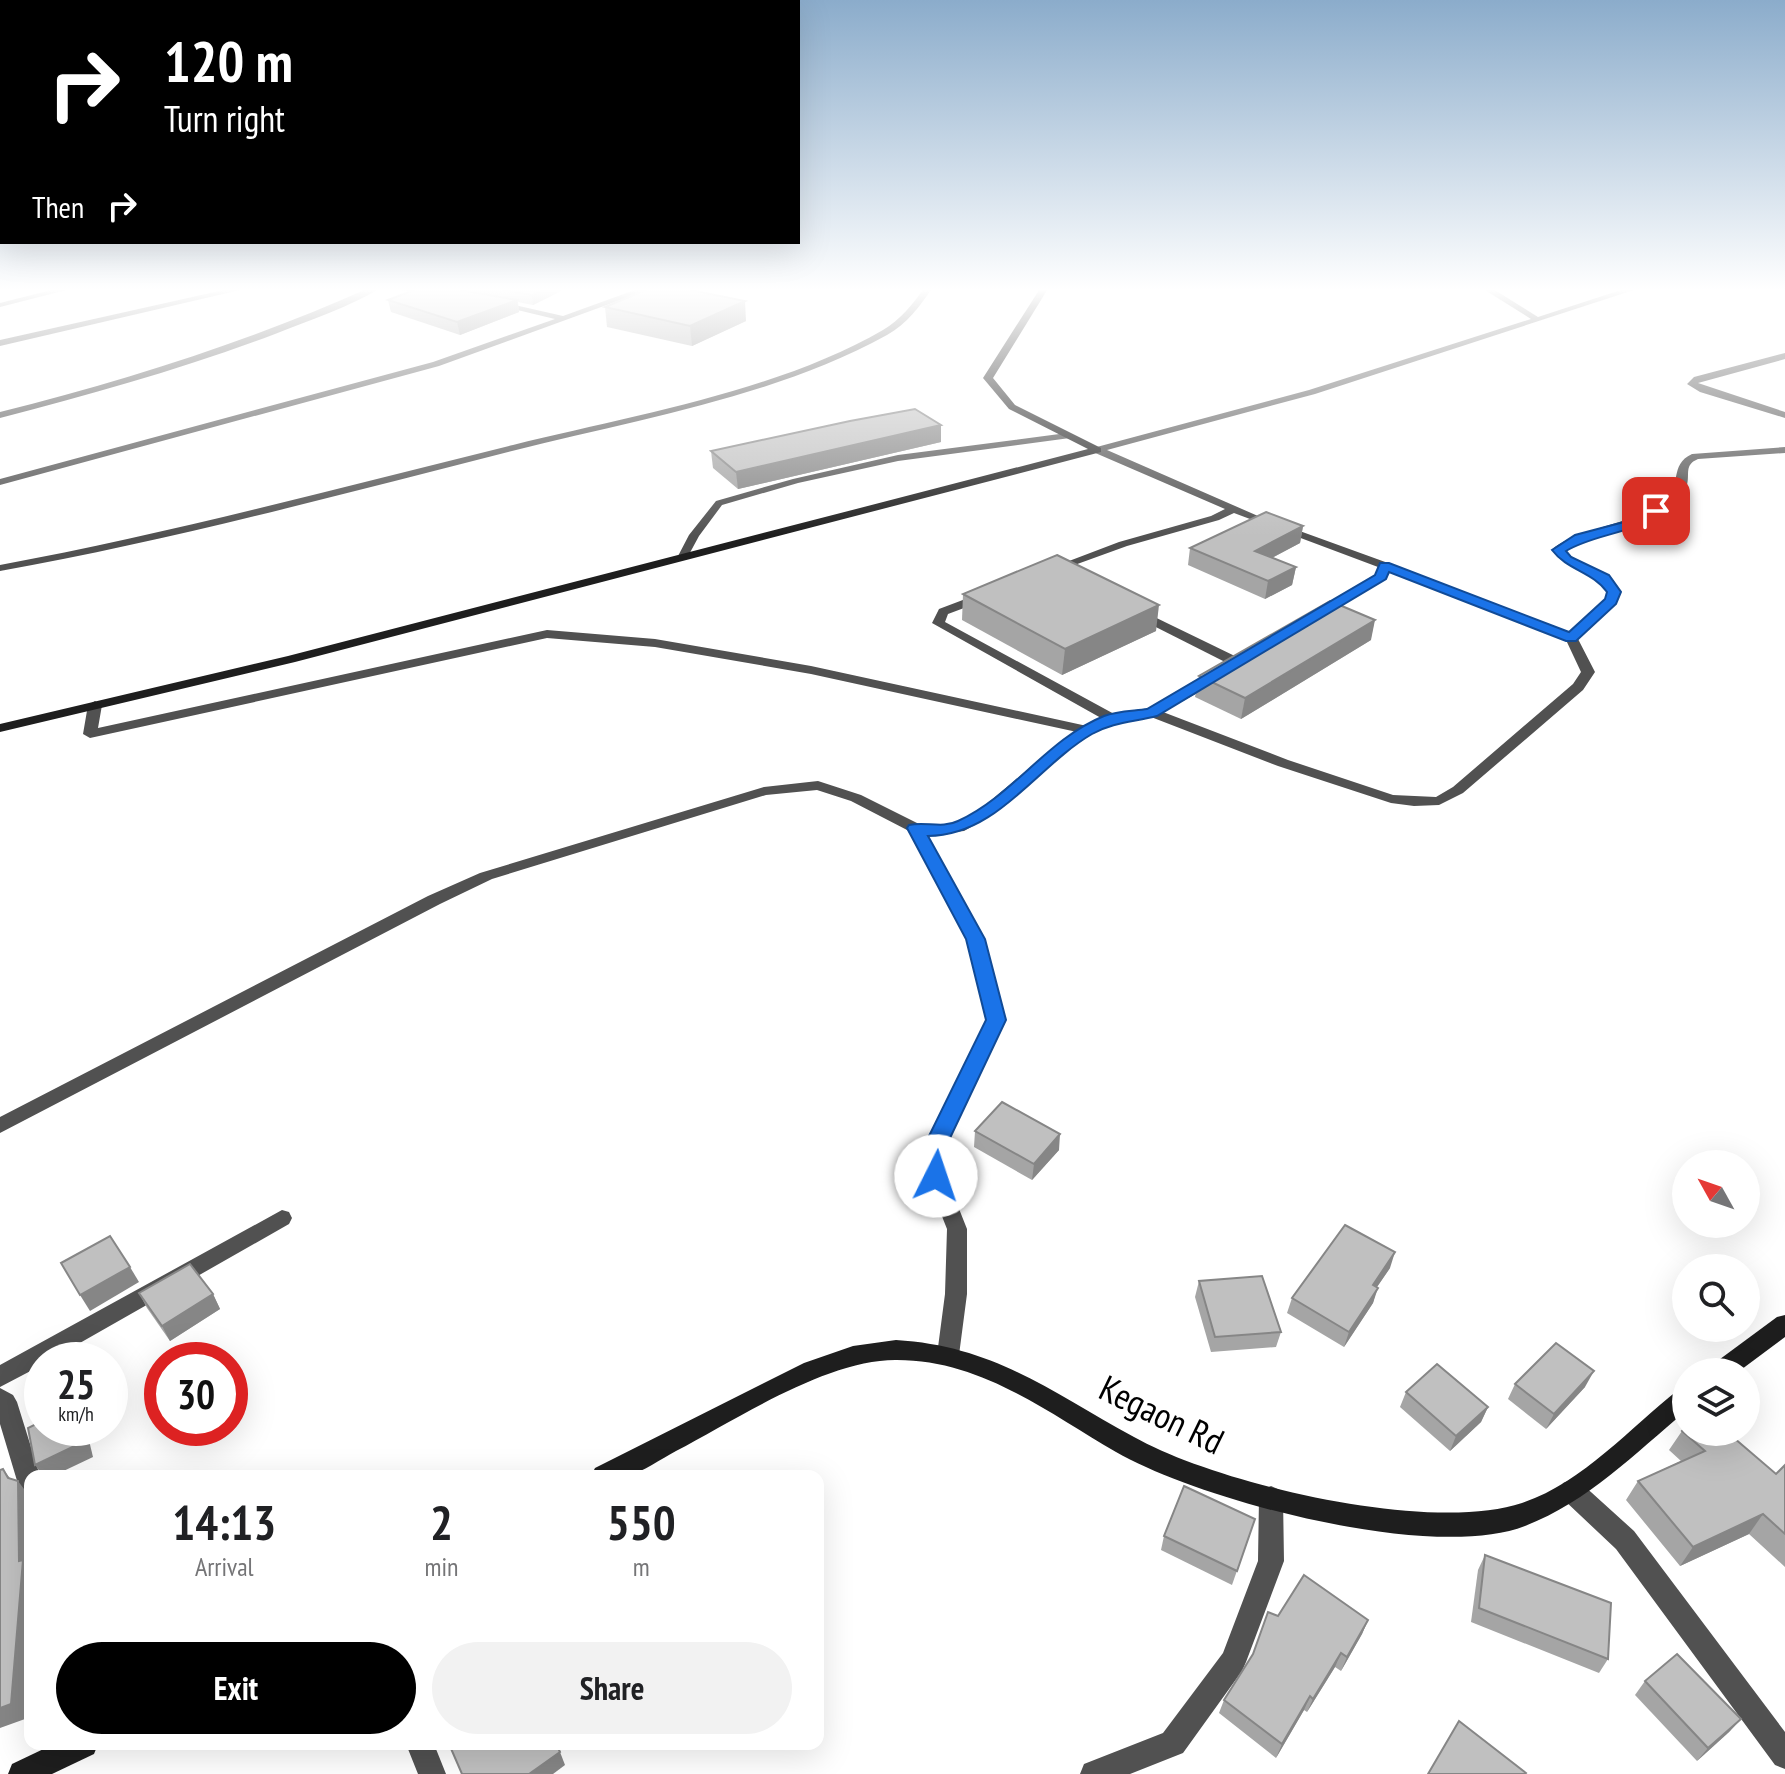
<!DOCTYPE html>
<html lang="en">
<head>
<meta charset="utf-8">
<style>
	body { margin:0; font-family:"PT Sans Narrow",sans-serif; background:#f2f2f2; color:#202124; height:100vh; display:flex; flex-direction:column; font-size:30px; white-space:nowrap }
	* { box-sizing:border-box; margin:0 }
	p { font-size:26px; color:#757577 }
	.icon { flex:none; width:44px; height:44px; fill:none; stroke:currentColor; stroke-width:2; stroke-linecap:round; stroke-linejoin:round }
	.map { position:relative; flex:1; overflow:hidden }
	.sheet { position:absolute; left:24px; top:1470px; width:800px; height:280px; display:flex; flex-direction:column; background:#fff; border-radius:16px; box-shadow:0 8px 32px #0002 }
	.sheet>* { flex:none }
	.top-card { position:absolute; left:0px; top:0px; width:800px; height:244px; box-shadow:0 8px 32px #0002; background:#000; color:#fff; overflow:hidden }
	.needle { width:52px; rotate:310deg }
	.buttons { position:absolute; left:1672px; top:1150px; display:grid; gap:16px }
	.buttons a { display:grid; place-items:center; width:88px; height:88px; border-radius:50%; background:#fff; box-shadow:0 8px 32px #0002; font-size:40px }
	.speed { position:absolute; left:24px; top:1342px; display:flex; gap:16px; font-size:40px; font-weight:700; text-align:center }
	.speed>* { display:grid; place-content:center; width:104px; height:104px; border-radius:50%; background:#fff; box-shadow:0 8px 32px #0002; line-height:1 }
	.speed small { font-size:20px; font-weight:400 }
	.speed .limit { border:12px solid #d22; background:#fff; color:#111 }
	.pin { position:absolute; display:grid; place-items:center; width:68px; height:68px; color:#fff; margin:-34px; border-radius:16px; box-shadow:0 4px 12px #0006 }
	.me { position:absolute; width:88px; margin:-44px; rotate:4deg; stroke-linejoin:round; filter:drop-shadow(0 0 6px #0008) }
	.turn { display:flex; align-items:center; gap:28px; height:168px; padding:0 32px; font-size:36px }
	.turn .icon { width:104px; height:104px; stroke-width:2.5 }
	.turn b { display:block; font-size:56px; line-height:68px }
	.then { display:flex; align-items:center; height:76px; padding:0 32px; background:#0003; gap:16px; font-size:30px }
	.eta { display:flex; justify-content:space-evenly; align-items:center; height:136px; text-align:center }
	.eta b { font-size:48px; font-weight:800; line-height:56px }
	.cta { display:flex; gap:16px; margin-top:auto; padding:16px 32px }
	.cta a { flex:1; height:92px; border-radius:48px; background:#000; color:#fff; font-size:32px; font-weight:800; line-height:92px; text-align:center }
	.cta a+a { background:#f2f2f2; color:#202124 }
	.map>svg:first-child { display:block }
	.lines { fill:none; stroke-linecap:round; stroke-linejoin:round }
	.lane { fill:#515151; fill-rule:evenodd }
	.street { fill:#515151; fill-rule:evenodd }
	.secondary { fill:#1e1e1e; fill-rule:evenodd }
	.wall { fill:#a5a5a5 }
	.shaded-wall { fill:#868686 }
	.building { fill:#c0c0c0; stroke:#868686; stroke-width:2 }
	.route { fill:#1a73e8; stroke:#114b97; stroke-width:2 }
	.labels { text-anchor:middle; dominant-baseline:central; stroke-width:8; stroke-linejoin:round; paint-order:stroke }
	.near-street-label { font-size:36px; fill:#000; stroke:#fff }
</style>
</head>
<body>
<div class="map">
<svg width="1785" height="1774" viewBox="0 0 1785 1774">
	<rect width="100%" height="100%" fill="#fff"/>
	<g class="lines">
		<path class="lane" d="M 1067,433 L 1071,436 L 1070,438 L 898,461 L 798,483 L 722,505 L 699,536 L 686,560 L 677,558 L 689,535 L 716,501 L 793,479 L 898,455 Z"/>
		<g class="street">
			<path d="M 63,287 L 78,287 L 0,307 L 0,303 Z"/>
			<path d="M 237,287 L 253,287 L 0,346 L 0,340 Z"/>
			<path d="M 371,287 L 382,287 C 350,307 310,320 275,334 C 185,368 93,394 0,418 L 0,412 C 127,380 251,341 371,287 Z"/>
			<path d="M 387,287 L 407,287 L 437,294 L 433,296 Z"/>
			<path d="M 643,287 L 656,287 L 439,366 L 0,485 L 0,479 L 433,362 L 555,319 L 497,305 L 497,301 L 563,316 Z"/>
			<path d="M 925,287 L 933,287 C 920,306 907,324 887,335 C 772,398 638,419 512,451 C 342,494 173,540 0,571 L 0,565 C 173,533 342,487 513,445 C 631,416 778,391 883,330 C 900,320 913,304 925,287 Z"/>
			<path d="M 1480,287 L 1490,287 L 1538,317 L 1630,287 L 1643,287 L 1315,394 L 1107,450 L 1258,516 L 1388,563 L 1569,633 L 1605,600 L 1608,592 C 1593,573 1568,569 1552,550 C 1569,531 1633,524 1661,503 C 1684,486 1668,465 1692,454 L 1785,447 L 1785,453 L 1698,459 C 1684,465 1690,473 1687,485 C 1684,496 1672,506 1663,512 C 1633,532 1591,531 1564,550 C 1582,567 1605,571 1620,592 L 1615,604 L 1578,639 L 1595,672 L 1583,690 L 1463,793 L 1439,805 L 1414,806 L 1391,803 L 1278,766 L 1151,717 L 1106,725 L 1072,747 L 987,818 L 964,831 L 926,835 L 983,939 L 1005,1020 L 949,1138 L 946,1176 L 967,1229 L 967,1294 L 959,1355 L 956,1362 L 948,1365 L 940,1362 L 937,1355 L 945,1294 L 947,1229 L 926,1176 L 929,1138 L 987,1020 L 967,939 L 909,831 L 851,801 L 817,790 L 766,795 L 492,879 L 440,904 L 0,1133 L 0,1117 L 428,896 L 480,873 L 764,787 L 818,781 L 861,795 L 919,824 L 931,826 L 955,824 L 977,812 L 1062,741 L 1077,732 L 811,674 L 655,647 L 547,638 L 90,738 L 83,734 L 88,705 L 95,701 L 102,705 L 98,728 L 547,630 L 655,639 L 811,666 L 1087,726 L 1101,718 L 932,623 L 939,609 L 984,592 L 990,596 L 988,599 L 948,614 L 945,622 L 1116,715 L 1148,710 L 1209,675 L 1219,675 L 1219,681 L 1163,712 L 1288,760 L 1393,795 L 1436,797 L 1453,787 L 1573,684 L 1581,672 L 1566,640 L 1388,571 L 1385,579 L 1323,617 L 1315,617 L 1315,611 L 1376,575 L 1378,567 L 1234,513 L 1219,520 L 1127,546 L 1058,571 L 1048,569 L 1119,542 L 1211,516 L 1225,509 L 1093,452 L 1093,448 L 1309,390 L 1531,319 Z"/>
			<path d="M 1785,353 L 1785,359 L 1698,383 L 1785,412 L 1785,418 L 1700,392 L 1687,384 L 1694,377 Z"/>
			<path d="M 1138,609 L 1241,659 L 1242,662 L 1236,666 L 1231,665 L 1134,616 L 1132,613 Z"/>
			<path d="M 282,1210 L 289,1212 L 292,1218 L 289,1224 L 50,1360 L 42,1360 L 42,1365 L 0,1387 L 0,1365 Z"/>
			<path d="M 0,1388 L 13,1395 L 17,1402 L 40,1476 L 30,1476 L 30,1495 L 21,1492 L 18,1484 L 0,1424 Z"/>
			<path d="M 1572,1479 L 1581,1483 L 1634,1531 L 1785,1732 L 1785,1769 L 1775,1765 L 1616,1549 L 1563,1499 L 1560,1491 L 1563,1483 Z"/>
			<path d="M 1271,1486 L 1280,1490 L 1283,1498 L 1284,1561 L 1246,1662 L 1242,1671 L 1183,1753 L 1130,1774 L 1080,1774 L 1084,1764 L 1163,1733 L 1223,1653 L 1258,1561 L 1259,1498 L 1262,1490 Z"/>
			<path d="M 406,1744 L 434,1744 L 446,1774 L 418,1774 Z"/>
		</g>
		<g class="secondary">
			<path d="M 1041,287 L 1049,287 L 993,378 L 1015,405 L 1101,448 L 1101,452 L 295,662 L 0,732 L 0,724 L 288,656 L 1088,449 L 1009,409 L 983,378 Z"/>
			<path d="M 1785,1315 L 1785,1337 L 1738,1372 L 1709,1372 L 1712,1365 L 1777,1317 Z"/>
			<path d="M 896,1340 C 995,1346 1051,1392 1134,1437 C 1217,1484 1430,1534 1522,1503 C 1582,1483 1630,1428 1678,1390 L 1686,1387 L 1686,1411 C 1634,1454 1589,1501 1525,1526 C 1432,1562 1201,1501 1116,1452 C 1047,1412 981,1360 897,1360 C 828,1359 737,1419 676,1451 C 661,1459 643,1472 627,1476 C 617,1479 602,1476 591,1476 L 595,1468 L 804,1363 L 853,1346 Z"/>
			<path d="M 54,1744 L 98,1744 L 94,1754 L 52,1774 L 8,1774 L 12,1764 Z"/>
		</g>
	</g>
	<g class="wall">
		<path d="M 448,287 L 567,287 L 567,288 L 533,305 L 518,302 L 519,312 L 460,335 L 391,312 L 388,300 Z"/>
		<path d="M 605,307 L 746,321 L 692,346 L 607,327 Z"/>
		<path d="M 941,442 L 738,489 L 713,468 L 711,451 Z"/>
		<path d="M 1303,526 L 1300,543 L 1272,558 L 1296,567 L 1292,585 L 1265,599 L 1188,565 L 1190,548 Z"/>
		<path d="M 963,594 L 1156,631 L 1062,675 L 962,620 Z"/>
		<path d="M 1371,640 L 1241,719 L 1195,697 L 1199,676 Z"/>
		<path d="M 975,1131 L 1059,1150 L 1032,1180 L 974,1147 Z"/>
		<path d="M 1390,1268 L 1377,1287 L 1373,1303 L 1344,1347 L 1287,1313 L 1292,1298 Z"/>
		<path d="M 1199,1281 L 1281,1332 L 1276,1347 L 1211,1352 L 1195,1297 Z"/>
		<path d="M 139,1293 L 213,1294 L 220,1309 L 170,1341 L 147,1308 Z"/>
		<path d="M 1515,1384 L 1585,1387 L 1546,1429 L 1508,1399 Z"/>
		<path d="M 1406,1392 L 1488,1407 L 1481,1422 L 1450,1451 L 1400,1407 Z"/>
		<path d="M 1682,1431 L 1776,1474 L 1785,1465 L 1785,1567 L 1749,1534 L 1680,1566 L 1626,1500 L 1638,1481 L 1681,1461 L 1669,1450 Z"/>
		<path d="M 1255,1519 L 1232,1585 L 1161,1550 L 1164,1536 Z"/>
		<path d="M 1485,1555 L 1608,1659 L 1599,1673 L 1471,1622 L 1478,1570 Z"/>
		<path d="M 1278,1616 L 1368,1620 L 1362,1634 L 1341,1671 L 1335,1667 L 1307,1712 L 1304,1710 L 1276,1758 L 1219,1713 L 1224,1700 Z"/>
		<path d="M 1645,1681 L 1741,1719 L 1729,1732 L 1697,1761 L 1635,1695 Z"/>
	</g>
	<g class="shaded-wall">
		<path d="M 548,287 L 567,288 L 533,305 L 532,295 Z"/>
		<path d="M 517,300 L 519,312 L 460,335 L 457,322 Z"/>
		<path d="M 745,301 L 746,321 L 692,346 L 690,326 Z"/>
		<path d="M 941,425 L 941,442 L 738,489 L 736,472 Z"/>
		<path d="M 1303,526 L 1300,543 L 1252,568 L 1255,551 Z"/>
		<path d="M 1296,567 L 1292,585 L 1265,599 L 1268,581 Z"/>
		<path d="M 1159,605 L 1156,631 L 1062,675 L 1065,649 Z"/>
		<path d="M 1375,620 L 1371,640 L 1241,719 L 1245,698 Z"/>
		<path d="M 1060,1134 L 1059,1150 L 1032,1180 L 1034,1164 Z"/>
		<path d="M 1395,1252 L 1390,1268 L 1368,1300 L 1373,1285 Z"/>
		<path d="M 130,1267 L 139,1282 L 90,1311 L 80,1295 Z"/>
		<path d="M 1378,1288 L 1373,1303 L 1344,1347 L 1349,1332 Z"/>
		<path d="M 213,1294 L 220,1309 L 170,1341 L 162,1326 Z"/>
		<path d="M 1594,1371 L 1585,1387 L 1546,1429 L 1554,1414 Z"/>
		<path d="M 1488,1407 L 1481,1422 L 1450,1451 L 1456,1436 Z"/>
		<path d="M 80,1428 L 86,1428 L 93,1457 L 53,1476 L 43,1476 L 35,1465 Z"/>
		<path d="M 3,1469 L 15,1485 L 18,1481 L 30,1497 L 30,1649 L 25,1719 L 0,1728 L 0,1708 L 19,1561 L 8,1478 Z"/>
		<path d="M 1763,1514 L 1749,1534 L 1680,1566 L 1693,1547 Z"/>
		<path d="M 1368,1620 L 1362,1634 L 1341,1671 L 1347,1657 Z"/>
		<path d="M 1341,1653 L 1335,1667 L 1307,1712 L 1313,1699 Z"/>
		<path d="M 1310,1696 L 1304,1710 L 1276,1758 L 1282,1744 Z"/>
		<path d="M 1741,1719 L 1729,1732 L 1697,1761 L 1708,1748 Z"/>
		<path d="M 560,1752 L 565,1765 L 553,1774 L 529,1774 Z"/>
	</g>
	<g class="building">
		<path d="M 422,287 L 443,287 L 517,300 L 457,322 L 388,300 Z"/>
		<path d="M 486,287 L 548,287 L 532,295 Z"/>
		<path d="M 653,287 L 676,287 L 745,301 L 690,326 L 605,307 Z"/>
		<path d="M 915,409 L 941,425 L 736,472 L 711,451 L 850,421 Z"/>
		<path d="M 1266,512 L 1303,526 L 1255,551 L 1296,567 L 1268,581 L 1190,548 Z"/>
		<path d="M 1057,555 L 1159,605 L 1065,649 L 963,594 Z"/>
		<path d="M 1330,601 L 1375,620 L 1245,698 L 1199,676 Z"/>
		<path d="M 1002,1102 L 1060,1134 L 1034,1164 L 975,1131 Z"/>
		<path d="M 1345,1225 L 1395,1252 L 1373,1285 L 1378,1288 L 1349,1332 L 1292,1298 Z"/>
		<path d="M 110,1236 L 130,1267 L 80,1295 L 61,1263 Z"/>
		<path d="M 190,1264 L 213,1294 L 162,1326 L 139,1293 Z"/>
		<path d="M 1262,1276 L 1281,1332 L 1215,1337 L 1199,1281 Z"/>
		<path d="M 1556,1343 L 1594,1371 L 1554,1414 L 1515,1384 Z"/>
		<path d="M 1437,1364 L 1488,1407 L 1456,1436 L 1406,1392 Z"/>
		<path d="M 42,1421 L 42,1428 L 80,1428 L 83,1442 L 35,1465 L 28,1428 Z"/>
		<path d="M 1686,1427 L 1686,1432 L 1727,1432 L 1776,1474 L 1785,1465 L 1785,1534 L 1763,1514 L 1693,1547 L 1638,1481 L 1705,1451 L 1682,1431 Z"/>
		<path d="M 3,1469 L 8,1478 L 18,1481 L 19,1561 L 23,1560 L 11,1704 L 0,1708 L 0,1470 Z"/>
		<path d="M 1184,1486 L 1255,1519 L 1237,1571 L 1164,1536 Z"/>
		<path d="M 1485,1555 L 1611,1603 L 1608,1659 L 1479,1608 Z"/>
		<path d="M 1304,1575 L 1368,1620 L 1347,1657 L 1341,1653 L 1313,1699 L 1310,1696 L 1282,1744 L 1224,1700 L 1253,1654 L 1268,1612 L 1278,1616 Z"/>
		<path d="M 1677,1654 L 1741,1719 L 1708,1748 L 1645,1681 Z"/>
		<path d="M 1459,1721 L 1526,1773 L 1525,1774 L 1428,1774 Z"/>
		<path d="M 449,1744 L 556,1744 L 560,1752 L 529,1774 L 462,1774 Z"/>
	</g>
	<linearGradient id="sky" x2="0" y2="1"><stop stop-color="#8baccb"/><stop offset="0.54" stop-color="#fff"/><stop offset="1" stop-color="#fff" stop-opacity="0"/></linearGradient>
	<rect width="1785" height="536" fill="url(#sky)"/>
	<path class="route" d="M 1652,509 L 1662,511 C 1636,534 1596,533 1566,551 L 1571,557 L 1609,575 L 1621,592 L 1616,604 L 1576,641 L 1566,641 L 1389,572 L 1386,579 L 1157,716 C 1134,722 1113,722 1092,734 C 1037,766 997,836 928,836 L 985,939 L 1006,1020 L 950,1138 L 948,1176 L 944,1182 L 936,1184 L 928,1182 L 925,1176 L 928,1138 L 986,1020 L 966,939 L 907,828 L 909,825 C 925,821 942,829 958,821 C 1013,796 1047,739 1104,716 C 1117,711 1134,711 1147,709 L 1375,575 L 1380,563 L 1389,563 L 1569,632 L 1605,599 L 1607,592 C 1593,572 1567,570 1552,550 L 1575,535 L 1624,522 Z"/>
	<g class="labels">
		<g class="near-street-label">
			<text transform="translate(1162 1414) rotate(26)">Kegaon Rd</text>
		</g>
	</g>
</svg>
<div class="buttons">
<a><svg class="needle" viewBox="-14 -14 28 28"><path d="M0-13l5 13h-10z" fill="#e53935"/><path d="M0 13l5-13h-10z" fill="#757577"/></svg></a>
<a><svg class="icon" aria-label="search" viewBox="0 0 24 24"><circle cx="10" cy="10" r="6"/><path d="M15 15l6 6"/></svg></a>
<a><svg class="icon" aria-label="layers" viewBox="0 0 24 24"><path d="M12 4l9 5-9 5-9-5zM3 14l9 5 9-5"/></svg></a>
</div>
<div class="speed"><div>25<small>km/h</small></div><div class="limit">30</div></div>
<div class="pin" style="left:1656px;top:511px;background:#d93025"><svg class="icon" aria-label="arrive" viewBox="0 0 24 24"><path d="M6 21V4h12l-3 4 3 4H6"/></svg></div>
<svg class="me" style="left:936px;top:1176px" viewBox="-20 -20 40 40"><circle r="19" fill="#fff"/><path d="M0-13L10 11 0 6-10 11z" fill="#1a73e8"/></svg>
<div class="top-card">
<div class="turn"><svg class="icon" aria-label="right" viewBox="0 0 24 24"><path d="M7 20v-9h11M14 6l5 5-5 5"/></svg><div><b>120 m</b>Turn right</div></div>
<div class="then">Then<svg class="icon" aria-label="right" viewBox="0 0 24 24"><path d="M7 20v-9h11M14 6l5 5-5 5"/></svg></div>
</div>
<section class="sheet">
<div class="eta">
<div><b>14:13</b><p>Arrival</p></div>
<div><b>2</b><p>min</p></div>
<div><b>550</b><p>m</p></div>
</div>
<div class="cta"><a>Exit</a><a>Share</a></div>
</section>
</div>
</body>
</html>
